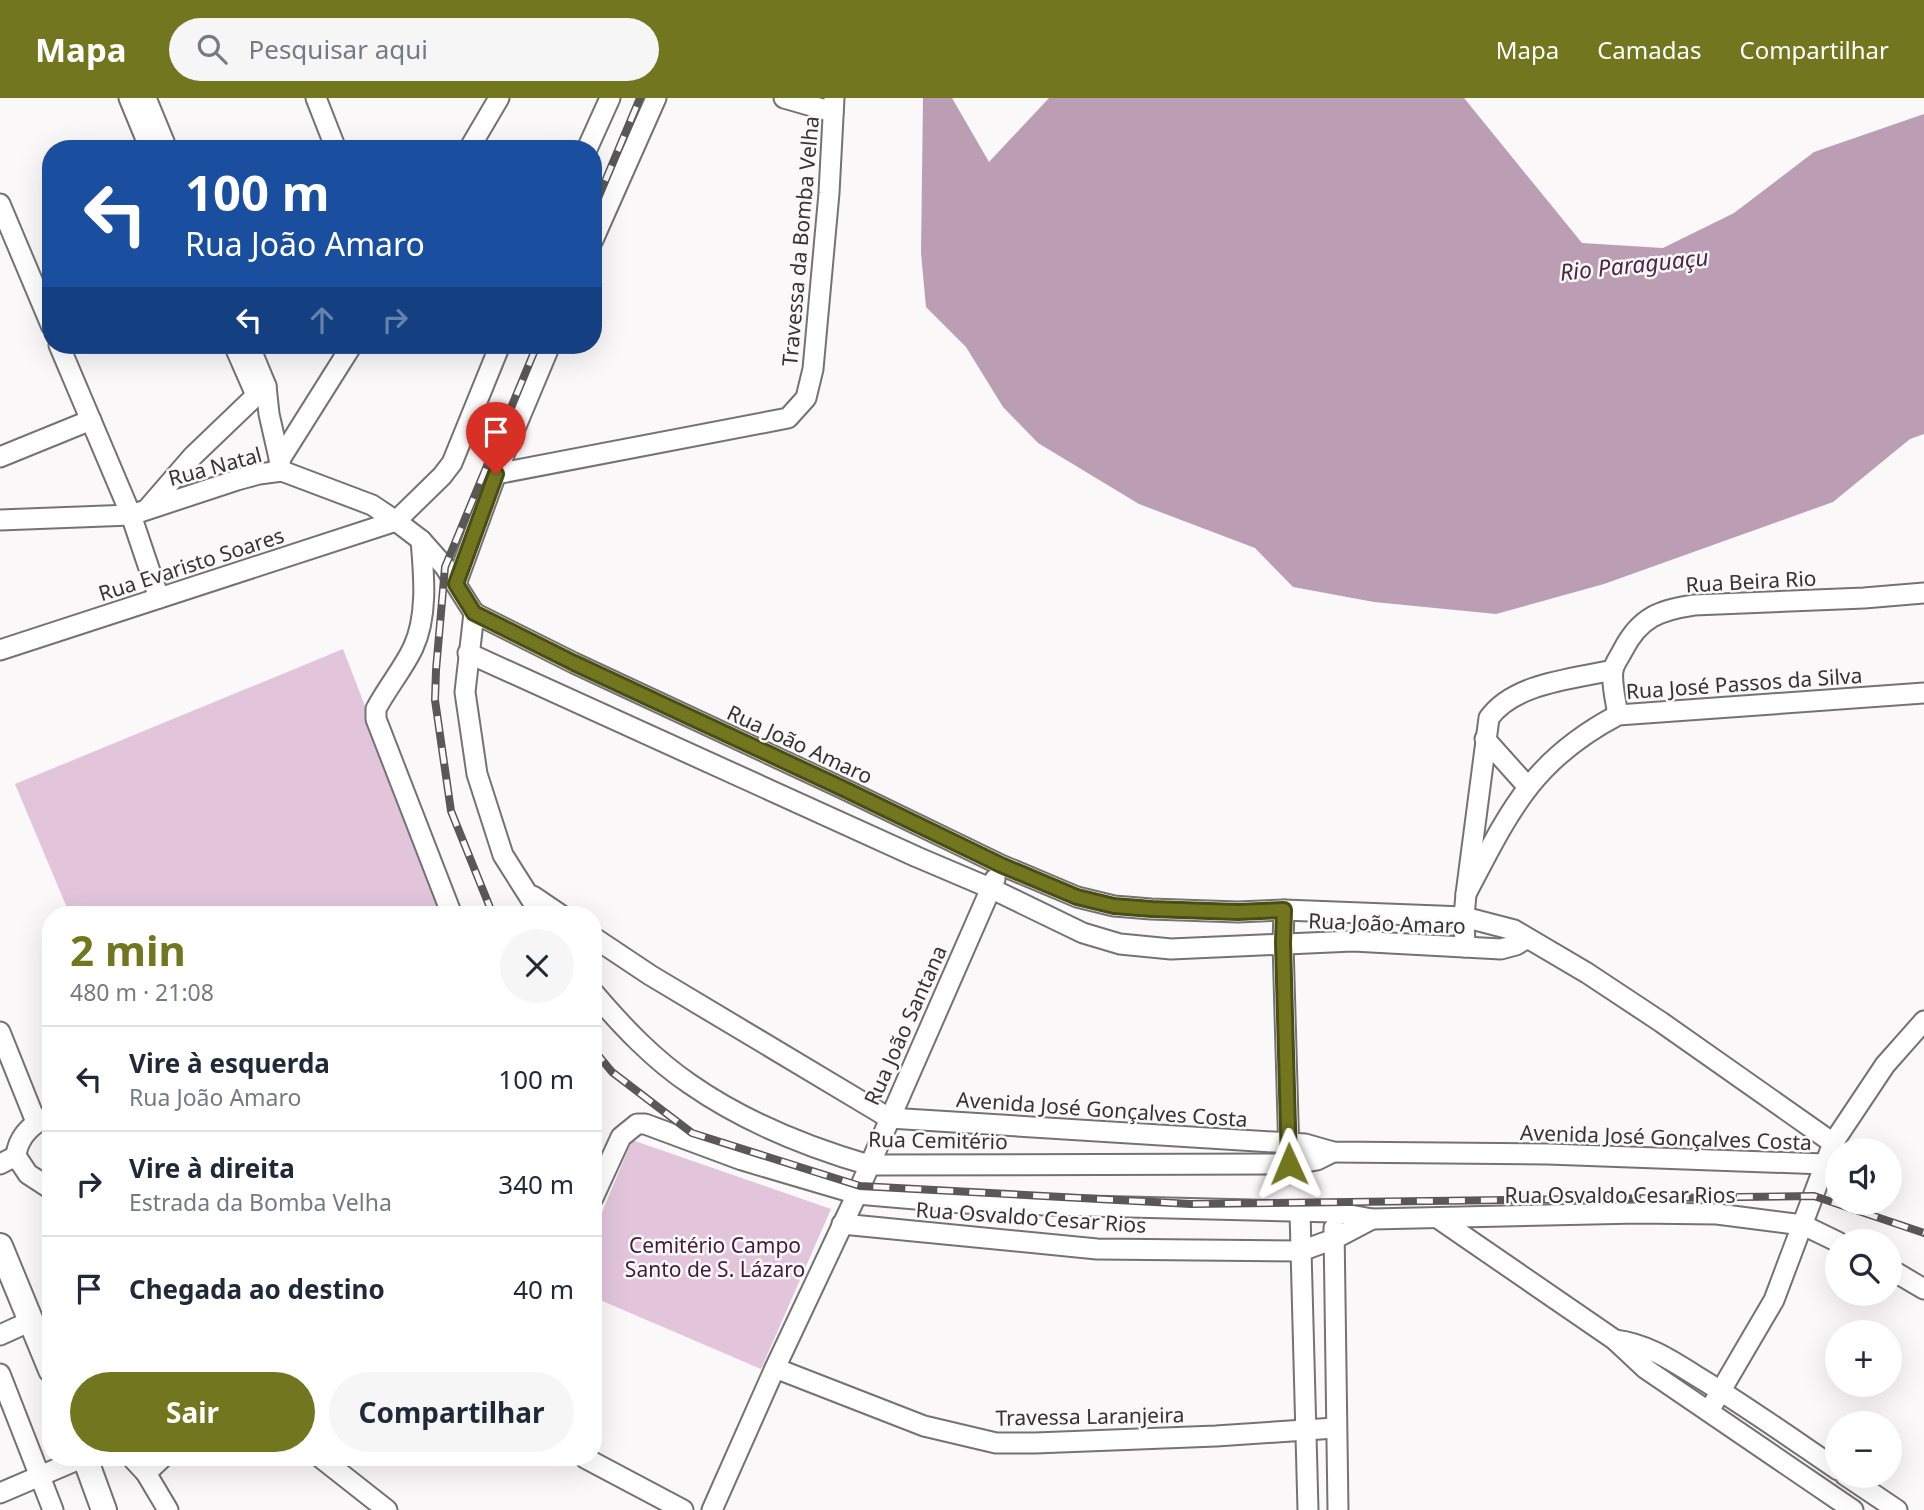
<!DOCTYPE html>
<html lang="pt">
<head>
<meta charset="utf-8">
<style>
	body { margin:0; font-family:"Noto Sans",sans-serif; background:#f6f6f7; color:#1f2937; height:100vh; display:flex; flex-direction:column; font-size:26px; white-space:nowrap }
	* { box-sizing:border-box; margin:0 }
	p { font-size:23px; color:#747a83 }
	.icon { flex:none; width:38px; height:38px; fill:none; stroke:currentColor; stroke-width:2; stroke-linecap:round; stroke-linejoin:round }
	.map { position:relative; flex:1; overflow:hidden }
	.panel { position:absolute; left:42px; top:808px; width:560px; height:560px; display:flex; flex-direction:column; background:#fff; border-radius:28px; box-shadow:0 7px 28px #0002 }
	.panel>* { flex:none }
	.banner { position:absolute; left:42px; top:42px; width:560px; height:214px; border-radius:28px; box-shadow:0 7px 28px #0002; background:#1a4fa0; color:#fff; overflow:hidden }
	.buttons { position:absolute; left:1825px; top:1040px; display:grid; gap:14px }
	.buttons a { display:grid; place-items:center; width:77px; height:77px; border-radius:50%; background:#fff; box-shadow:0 7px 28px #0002; font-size:35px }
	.pin { position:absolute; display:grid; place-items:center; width:60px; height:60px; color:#fff; margin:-72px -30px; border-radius:50% 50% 50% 0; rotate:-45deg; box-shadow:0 0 7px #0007 }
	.pin .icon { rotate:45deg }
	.me { position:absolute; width:77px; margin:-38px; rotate:359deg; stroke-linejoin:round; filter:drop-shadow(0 0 5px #0008) }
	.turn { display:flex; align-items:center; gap:24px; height:147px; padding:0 28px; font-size:32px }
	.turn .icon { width:91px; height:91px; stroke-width:2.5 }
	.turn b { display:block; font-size:49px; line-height:60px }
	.lanes { display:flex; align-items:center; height:66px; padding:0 28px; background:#0003; justify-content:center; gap:35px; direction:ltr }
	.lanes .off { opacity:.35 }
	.round { display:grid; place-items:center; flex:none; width:74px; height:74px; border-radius:37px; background:#f6f6f7 }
	.head { display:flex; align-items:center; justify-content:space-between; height:119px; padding:0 28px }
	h1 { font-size:42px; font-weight:700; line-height:52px; color:#72771f }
	.button { display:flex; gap:14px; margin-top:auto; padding:14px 28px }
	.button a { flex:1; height:80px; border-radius:42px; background:#72771f; color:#fff; font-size:28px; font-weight:700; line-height:80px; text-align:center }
	.button a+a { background:#f6f6f7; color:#1f2937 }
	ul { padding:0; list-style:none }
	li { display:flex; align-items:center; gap:21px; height:105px; padding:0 28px; border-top:2px solid #e0e1e3 }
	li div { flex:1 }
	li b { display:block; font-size:26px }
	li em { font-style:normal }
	header { display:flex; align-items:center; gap:42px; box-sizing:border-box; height:98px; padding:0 35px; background:#72771f; color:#fff }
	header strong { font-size:33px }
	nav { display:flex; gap:38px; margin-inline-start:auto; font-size:24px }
	.search { width:490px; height:63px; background:#f6f6f7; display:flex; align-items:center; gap:18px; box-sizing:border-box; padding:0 24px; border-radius:38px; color:#747a83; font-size:26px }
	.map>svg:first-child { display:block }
	.green { fill:#e2c5db }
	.water { fill:#bb9eb4 }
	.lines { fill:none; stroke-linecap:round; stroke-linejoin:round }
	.minor-casing { stroke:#757274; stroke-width:23 }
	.major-casing { stroke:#757274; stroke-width:28 }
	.minor { stroke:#fff; stroke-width:19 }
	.major { stroke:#fff; stroke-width:24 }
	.rail-casing { stroke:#595758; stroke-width:8 }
	.rail { stroke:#fbf8fa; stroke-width:5; stroke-dasharray:16; stroke-linecap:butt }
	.route-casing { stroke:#4a4d14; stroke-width:18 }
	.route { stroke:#72771f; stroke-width:12 }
	.labels { text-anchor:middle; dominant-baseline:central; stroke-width:5; stroke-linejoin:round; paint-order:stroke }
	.street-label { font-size:21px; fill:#343233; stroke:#fbf8fa }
	.park-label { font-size:21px; fill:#421b3b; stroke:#fbf8fa }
	.water-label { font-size:23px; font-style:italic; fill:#4c2545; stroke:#fbf8fa }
</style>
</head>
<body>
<header>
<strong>Mapa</strong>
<div class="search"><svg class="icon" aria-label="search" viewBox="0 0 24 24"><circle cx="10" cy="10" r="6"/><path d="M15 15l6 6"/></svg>Pesquisar aqui</div>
<nav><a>Mapa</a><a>Camadas</a><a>Compartilhar</a></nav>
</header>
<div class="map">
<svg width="1924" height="1412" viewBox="0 0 1924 1412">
	<rect width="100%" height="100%" fill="#fbf8fa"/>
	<g class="green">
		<path d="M 343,551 L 446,817 L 70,817 L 15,686 Z"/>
		<path d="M 632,1042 L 831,1111 L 761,1271 L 593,1199 L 593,1136 Z"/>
	</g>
	<path class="water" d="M 923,0 L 952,0 L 989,64 L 1049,0 L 1464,0 L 1582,145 L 1663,150 L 1734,115 L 1814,54 L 1924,16 L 1924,336 L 1910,341 L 1833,404 L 1604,486 L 1496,516 L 1374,504 L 1293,489 L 1255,450 L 1139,406 L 1038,345 L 1003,309 L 966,249 L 926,209 L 921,155 Z"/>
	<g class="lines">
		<defs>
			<g id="minor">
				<path d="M 129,0 L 150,51"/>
				<path d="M 146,0 L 167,51"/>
				<path d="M 316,0 L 336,51"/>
				<path d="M 784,0 L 833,14"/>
				<path d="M 469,51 L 499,0"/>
				<path d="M 587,51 L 610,0"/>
				<path d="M 0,106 L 51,227"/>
				<path d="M 593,142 L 656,0"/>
				<path d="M 59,247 L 131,417 L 159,500"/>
				<path d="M 234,247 L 255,295"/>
				<path d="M 249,247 L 266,288 L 269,316 L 281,369"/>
				<path d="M 0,359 L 91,322"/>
				<path d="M 279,363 L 352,247"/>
				<path d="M 496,376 L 788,320 L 806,300 L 813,271 L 829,95 L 834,0"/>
				<path d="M 148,410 L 193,358 L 266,288"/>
				<path d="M 0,422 L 131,417 L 237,382 L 259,376 L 282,373 L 372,407 L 396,423 L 421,442 L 445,469 L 474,515"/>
				<path d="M 421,442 C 424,477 428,518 413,550 C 403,571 387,590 376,611 L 376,621 L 452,817"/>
				<path d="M 456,486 L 496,376 L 550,247"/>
				<path d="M 474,515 L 574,565 L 842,690 L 1001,767 L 1077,799 L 1114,808 L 1151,811 L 1238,814 L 1284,812 L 1464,819 L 1514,832 L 1587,875 L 1661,924 L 1833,1045"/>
				<path d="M 474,515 L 465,594 L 477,676 L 503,757 L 541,817"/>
				<path d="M 0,552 L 396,423 L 442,378 L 452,365 L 500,247"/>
				<path d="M 468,555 L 917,759 L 990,790 L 1083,835 L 1120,846 L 1171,851 L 1353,843 L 1501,851 L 1516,847 L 1526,841"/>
				<path d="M 1618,617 C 1616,604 1611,585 1613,572 C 1614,566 1620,558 1623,552 C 1640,519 1660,512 1694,507 L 1864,500 L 1924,495"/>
				<path d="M 1485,641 L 1528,689"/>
				<path d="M 1466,796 C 1509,714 1532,662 1618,617 L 1924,595"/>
				<path d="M 533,798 L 561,817"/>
				<path d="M 1284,812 L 1283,845 L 1289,1058"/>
				<path d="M 593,839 L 650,877 L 889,1020 L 1305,1046 L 1333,1054 L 1548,1056 L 1824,1066"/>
				<path d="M 1465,849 L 1464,819 L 1466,796 L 1489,620 C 1514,585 1573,581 1613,572"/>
				<path d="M 593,894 C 622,928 653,961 690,986 C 743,1023 807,1049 869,1067 L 1295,1066 L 1317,1062 L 1333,1054"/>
				<path d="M 0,934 L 36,1024"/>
				<path d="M 16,1058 C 18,1038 33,1025 51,1017"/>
				<path d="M 16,1058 L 28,1076 L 51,1091"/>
				<path d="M 0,1066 L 16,1058"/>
				<path d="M 593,1100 L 621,1039 L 637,1026 L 645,1026 L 742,1062 L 857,1096 L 962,1105 L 1334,1114 L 1372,1121 L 1638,1115 L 1717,1116 L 1803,1127 L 1838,1144"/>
				<path d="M 1300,1114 L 1308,1412"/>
				<path d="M 1439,1121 L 1615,1242 L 1646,1271 L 1853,1412"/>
				<path d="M 842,1126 L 1097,1151 L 1301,1153 L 1334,1141 L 1372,1121"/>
				<path d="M 1334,1130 L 1338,1412"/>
				<path d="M 1890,1171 L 1924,1191"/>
				<path d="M 0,1237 L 31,1223"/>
				<path d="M 1615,1242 C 1647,1246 1671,1262 1698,1279 C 1746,1308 1791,1340 1838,1372"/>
				<path d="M 775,1270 L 924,1328 L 996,1345 L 1035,1345 L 1216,1338 L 1335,1330"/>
				<path d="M 0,1276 L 53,1412"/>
				<path d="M 1709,1313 L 1774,1202 L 1833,1045 L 1885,967 L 1924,923"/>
				<path d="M 132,1360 L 146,1375 L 168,1412"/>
				<path d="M 321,1360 L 387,1412"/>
				<path d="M 585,1360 L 683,1412"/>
				<path d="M 146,1375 L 162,1360"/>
				<path d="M 1845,1377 L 1897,1412"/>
				<path d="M 0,1395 L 82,1360"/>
				<path d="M 712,1412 L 775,1270 L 857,1096 L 995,781"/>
			</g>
			<g id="major">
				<path d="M 0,1148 L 51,1272"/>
				<path d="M 85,1360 L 104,1412"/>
			</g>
		</defs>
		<use href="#minor" class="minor-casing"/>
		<use href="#major" class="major-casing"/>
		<use href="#minor" class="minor"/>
		<use href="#major" class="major"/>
		<defs>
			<g id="rail">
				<path d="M 593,112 L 640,0"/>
				<path d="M 493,817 L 451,713 L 435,602 L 436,572 L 445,469 L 537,247"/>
				<path d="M 593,951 L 612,974 L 692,1035 L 860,1088 L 1191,1106 L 1814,1098 L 1924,1135"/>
			</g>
		</defs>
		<use href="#rail" class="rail-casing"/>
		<use href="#rail" class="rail"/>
	</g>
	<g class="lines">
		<defs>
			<path id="route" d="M 496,376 L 456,486 L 474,515 L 574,565 L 842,690 L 1001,767 L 1077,799 L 1114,808 L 1152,811 L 1238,814 L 1284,812 L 1283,845 L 1289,1066"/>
		</defs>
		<use href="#route" class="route-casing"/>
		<use href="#route" class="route"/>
	</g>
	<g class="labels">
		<g class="street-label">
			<text transform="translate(800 143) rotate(-85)">Travessa da Bomba Velha</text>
			<text transform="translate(215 368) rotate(-15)">Rua Natal</text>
			<text transform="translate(191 466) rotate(-18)">Rua Evaristo Soares</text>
			<text transform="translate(1751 483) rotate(-3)">Rua Beira Rio</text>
			<text transform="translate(1744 585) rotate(-4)">Rua José Passos da Silva</text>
			<text transform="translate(800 646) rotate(25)">Rua João Amaro</text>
			<text transform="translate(1387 825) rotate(2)">Rua João Amaro</text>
			<text transform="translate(905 927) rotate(-66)">Rua João Santana</text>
			<text transform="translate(1102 1011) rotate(4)">Avenida José Gonçalves Costa</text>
			<text transform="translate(1666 1039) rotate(2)">Avenida José Gonçalves Costa</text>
			<text transform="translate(938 1042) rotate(1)">Rua Cemitério</text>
			<text x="1620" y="1097">Rua Osvaldo Cesar Rios</text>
			<text transform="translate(1031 1119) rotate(4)">Rua Osvaldo Cesar Rios</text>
			<text transform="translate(1090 1318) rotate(-1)">Travessa Laranjeira</text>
		</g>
		<g class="park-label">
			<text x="715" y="1147">Cemitério Campo<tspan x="715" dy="24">Santo de S. Lázaro</tspan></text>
		</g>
		<g class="water-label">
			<text transform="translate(1634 166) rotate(-6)">Rio Paraguaçu</text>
		</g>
	</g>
</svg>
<div class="buttons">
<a><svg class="icon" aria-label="sound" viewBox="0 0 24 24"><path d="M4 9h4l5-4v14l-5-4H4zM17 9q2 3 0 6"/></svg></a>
<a><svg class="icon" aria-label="search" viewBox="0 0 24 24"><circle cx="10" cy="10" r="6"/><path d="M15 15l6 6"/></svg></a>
<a>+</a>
<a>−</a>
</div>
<div class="pin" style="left:496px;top:376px;background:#d93025"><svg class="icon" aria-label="arrive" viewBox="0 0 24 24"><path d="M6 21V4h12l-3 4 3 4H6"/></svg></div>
<svg class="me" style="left:1289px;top:1066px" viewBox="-20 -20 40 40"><path d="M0-17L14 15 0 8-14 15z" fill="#72771f" stroke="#fff" stroke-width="4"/></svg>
<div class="banner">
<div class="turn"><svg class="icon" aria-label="left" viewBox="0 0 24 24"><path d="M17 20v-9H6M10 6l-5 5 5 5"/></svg><div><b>100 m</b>Rua João Amaro</div></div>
<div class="lanes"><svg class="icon" aria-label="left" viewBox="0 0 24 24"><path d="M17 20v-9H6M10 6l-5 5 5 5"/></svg><svg class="icon off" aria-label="ahead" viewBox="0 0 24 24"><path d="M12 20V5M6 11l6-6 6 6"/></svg><svg class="icon off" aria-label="right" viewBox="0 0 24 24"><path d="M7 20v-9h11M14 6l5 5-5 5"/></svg></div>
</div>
<section class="panel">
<div class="head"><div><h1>2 min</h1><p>480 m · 21:08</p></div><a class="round"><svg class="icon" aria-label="close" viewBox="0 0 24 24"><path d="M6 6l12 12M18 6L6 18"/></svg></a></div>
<ul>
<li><svg class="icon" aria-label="left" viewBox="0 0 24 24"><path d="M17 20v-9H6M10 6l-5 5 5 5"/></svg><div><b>Vire à esquerda</b><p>Rua João Amaro</p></div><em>100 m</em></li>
<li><svg class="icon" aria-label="right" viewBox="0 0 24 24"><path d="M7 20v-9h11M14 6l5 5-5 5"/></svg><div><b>Vire à direita</b><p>Estrada da Bomba Velha</p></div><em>340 m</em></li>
<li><svg class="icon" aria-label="arrive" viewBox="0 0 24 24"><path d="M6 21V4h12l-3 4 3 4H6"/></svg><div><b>Chegada ao destino</b></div><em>40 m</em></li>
</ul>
<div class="button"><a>Sair</a><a>Compartilhar</a></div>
</section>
</div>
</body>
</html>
